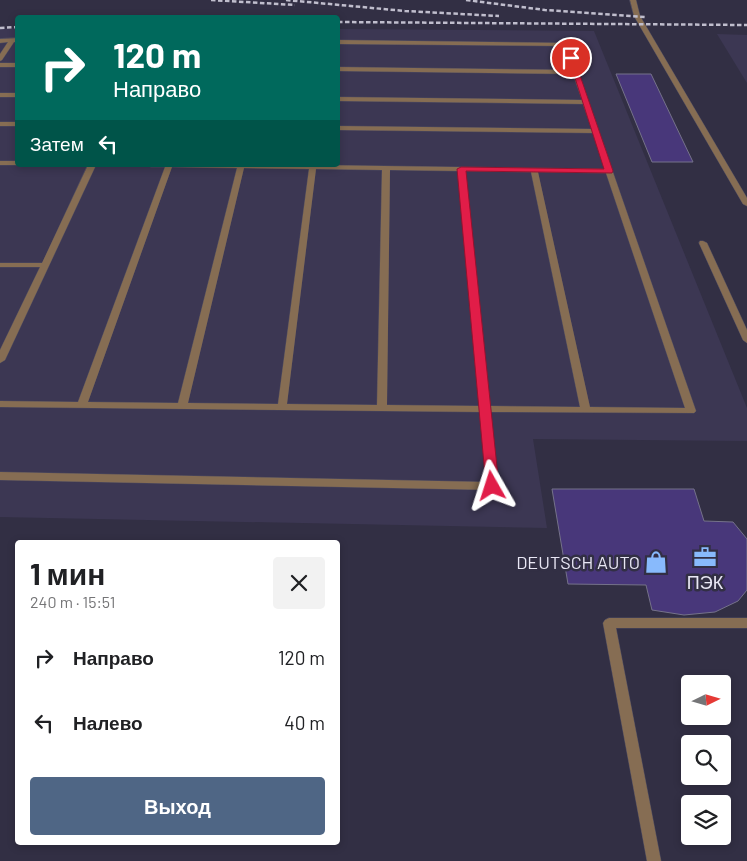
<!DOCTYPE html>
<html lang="ru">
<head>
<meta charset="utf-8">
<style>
	body { margin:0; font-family:Barlow,sans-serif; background:#f2f2f2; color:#202124; height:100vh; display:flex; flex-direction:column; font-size:19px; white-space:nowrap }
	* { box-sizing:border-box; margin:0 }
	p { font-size:16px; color:#757577 }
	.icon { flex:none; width:28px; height:28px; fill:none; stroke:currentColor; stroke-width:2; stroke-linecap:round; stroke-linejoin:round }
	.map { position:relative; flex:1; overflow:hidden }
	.drawer { position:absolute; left:15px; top:540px; width:325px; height:305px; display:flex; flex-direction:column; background:#fff; border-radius:5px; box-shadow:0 2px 8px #0003 }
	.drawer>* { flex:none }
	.top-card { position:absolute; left:15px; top:15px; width:325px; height:152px; border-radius:5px; box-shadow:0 2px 8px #0003; background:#00695c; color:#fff; overflow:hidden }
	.needle { width:32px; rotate:85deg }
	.buttons { position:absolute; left:681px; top:675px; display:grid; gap:10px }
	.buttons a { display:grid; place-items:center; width:50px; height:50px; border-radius:5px; background:#fff; box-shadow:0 2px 8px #0003; font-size:25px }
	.pin { position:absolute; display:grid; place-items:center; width:42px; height:42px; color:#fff; margin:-21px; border:2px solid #fff; border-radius:50%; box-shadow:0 1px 5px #0007 }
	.me { position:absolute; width:55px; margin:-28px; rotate:354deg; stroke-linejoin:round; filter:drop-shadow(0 0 4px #0008) }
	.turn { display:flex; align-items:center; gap:18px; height:105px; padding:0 15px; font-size:22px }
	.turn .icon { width:65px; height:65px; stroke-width:2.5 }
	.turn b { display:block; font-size:35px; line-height:42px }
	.then { display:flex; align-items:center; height:48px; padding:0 15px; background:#0003; gap:10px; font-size:19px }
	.round { display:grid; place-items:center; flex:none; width:52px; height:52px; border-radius:5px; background:#f2f2f2 }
	.headline { display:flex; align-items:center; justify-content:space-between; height:85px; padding:0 15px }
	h1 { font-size:30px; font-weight:700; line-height:38px }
	.primary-button { display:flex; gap:10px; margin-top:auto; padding:10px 15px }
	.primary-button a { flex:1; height:58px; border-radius:5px; background:#4f6685; color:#fff; font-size:20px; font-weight:700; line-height:58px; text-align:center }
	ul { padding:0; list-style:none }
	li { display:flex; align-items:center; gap:15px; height:65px; padding:0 15px }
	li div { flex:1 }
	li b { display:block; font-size:19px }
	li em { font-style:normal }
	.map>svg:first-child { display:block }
	.built { fill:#3c3753 }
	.building { fill:#48377a; stroke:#75728a }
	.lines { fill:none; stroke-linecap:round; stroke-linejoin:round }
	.lane-casing { stroke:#4f4c60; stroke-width:1 }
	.street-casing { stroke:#4f4c60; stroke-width:1 }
	.lane { fill:#866d53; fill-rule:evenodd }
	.street { fill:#866d53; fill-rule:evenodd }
	.rail { stroke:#c0becd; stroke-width:2.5; stroke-dasharray:4.5 2.5; stroke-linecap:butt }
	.route { fill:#e11d48; stroke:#92132f }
	.labels { text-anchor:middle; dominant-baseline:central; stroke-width:5; stroke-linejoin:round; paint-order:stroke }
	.poi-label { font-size:18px; fill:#e9e7f5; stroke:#322f44; text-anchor:end }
</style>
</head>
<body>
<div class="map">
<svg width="747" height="861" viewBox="0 0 747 861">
	<rect width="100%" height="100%" fill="#322f44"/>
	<g class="built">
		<path d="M 17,28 L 18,165 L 338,165 L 338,29 L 594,31 L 747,408 L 747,441 L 533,439 L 547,528 L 0,517 L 0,29 Z"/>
		<path d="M 717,34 L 747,35 L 747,83 Z"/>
	</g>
	<g class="building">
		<path d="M 616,74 L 651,74 L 693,162 L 652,162 Z"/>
		<path d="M 552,489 L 694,489 L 704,521 L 733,522 L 747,539 L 747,590 L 738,601 L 715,612 L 684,615 L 652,610 L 646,585 L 568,584 Z"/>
	</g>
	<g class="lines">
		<defs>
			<g id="lane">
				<path d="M 18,38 L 18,42 L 14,42 L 2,60 L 0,61 L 0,54 L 8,42 L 0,43 L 0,39 Z"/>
				<path d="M 338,40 L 568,43 L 696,411 L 694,413 L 490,412 L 498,486 L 493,490 L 0,480 L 0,472 L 487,482 L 481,412 L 0,407 L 0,401 L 78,402 L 165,167 L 151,167 L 147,165 L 313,165 L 605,169 L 593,133 L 338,130 L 338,126 L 592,129 L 583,104 L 338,101 L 338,97 L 582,100 L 573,74 L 338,71 L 338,67 L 572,70 L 564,46 L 338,44 ZM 172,167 L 237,168 L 178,403 L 88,402 ZM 244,168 L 309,169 L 278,404 L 188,403 ZM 316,169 L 382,170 L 377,405 L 287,404 ZM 390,170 L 458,171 L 480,406 L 387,405 ZM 465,171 L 531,172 L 580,407 L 490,406 ZM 538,172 L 606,173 L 685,408 L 590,407 Z"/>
				<rect x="0" y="63" width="18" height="4"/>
				<rect x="0" y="93" width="18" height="4"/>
				<rect x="0" y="122" width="18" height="4"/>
				<rect x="0" y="161" width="18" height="4"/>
				<path d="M 88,165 L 96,165 L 5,360 L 0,363 L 0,350 L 40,267 L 0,267 L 0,263 L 42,263 Z"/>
				<path d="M 700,241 L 703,241 L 707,243 L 747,330 L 747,343 L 743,340 L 699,243 Z"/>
				<path d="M 609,618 L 747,618 L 747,628 L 616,628 L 661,861 L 647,861 L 603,623 L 605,620 Z"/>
			</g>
			<path id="street" d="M 630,0 L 636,0 L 640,16 L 747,198 L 747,206 L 743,204 L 634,16 Z"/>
		</defs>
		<use href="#lane" class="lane-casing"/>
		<use href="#street" class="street-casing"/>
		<use href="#lane" class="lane"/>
		<use href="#street" class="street"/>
		<g class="rail">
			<path d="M 211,0 L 295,5"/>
			<path d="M 286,0 L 405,11 L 499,16"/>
			<path d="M 466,0 L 545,10 L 645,17"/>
			<path d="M 338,22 L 747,25"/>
			<path d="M 0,28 L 18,27"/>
		</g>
	</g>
	<path class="route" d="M 568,56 L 574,58 L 613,171 L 612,173 L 466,171 L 499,486 L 492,490 L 486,486 L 457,169 L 461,167 L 604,169 Z"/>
	<defs>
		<symbol id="office-bare" viewBox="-9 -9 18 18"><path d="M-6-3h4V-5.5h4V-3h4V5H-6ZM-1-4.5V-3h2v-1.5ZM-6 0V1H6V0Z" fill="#88bafc" stroke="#322f44" stroke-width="2.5" paint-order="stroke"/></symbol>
		<symbol id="shop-bare" viewBox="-9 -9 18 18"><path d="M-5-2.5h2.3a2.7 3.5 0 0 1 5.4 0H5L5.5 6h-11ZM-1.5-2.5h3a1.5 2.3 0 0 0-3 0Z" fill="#88bafc" stroke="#322f44" stroke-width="2.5" paint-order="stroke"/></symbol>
	</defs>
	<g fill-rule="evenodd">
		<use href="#office-bare" x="689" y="541" width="32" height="32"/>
		<use href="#shop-bare" x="640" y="546" width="32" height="32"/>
	</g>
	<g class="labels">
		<g class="poi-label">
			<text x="640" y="562">DEUTSCH AUTO</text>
			<text x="705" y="582" text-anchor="middle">ПЭК</text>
		</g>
	</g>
</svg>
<div class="buttons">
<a><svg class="needle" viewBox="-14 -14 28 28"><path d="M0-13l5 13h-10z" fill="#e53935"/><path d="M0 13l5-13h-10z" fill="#757577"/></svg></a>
<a><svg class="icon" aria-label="search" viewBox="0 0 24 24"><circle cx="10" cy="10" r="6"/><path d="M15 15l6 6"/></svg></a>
<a><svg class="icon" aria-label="layers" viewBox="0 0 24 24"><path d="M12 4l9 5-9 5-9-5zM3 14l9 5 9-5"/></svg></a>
</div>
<div class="pin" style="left:571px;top:58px;background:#d93025"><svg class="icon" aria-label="arrive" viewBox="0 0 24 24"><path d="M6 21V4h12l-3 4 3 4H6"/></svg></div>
<svg class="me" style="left:492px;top:486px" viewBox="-20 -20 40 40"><path d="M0-17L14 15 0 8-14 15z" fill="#e11d48" stroke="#fff" stroke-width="4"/></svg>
<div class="top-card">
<div class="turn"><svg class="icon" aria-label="right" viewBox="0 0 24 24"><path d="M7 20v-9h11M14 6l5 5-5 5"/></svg><div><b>120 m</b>Направо</div></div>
<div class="then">Затем<svg class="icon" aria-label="left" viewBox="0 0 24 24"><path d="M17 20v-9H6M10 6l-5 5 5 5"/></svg></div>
</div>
<section class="drawer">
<div class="headline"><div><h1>1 мин</h1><p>240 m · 15:51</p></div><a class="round"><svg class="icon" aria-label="close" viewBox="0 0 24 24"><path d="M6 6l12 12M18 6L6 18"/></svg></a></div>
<ul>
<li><svg class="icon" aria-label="right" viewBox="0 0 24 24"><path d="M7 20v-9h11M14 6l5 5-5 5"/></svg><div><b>Направо</b></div><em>120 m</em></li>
<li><svg class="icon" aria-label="left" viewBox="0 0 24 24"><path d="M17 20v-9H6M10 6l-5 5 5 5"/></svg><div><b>Налево</b></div><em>40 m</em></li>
</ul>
<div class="primary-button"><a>Выход</a></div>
</section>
</div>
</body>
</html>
